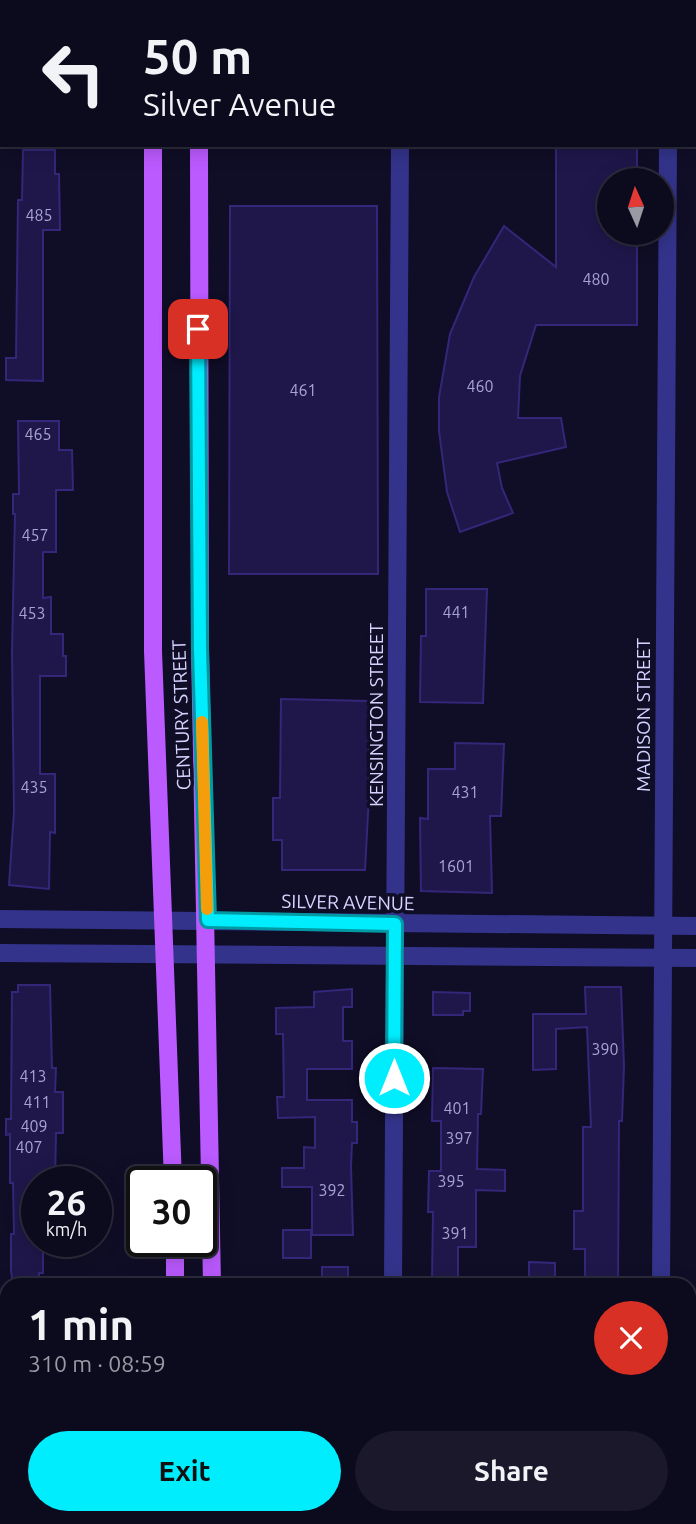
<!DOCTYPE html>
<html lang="en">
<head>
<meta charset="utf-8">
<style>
	body { margin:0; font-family:Ubuntu,sans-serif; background:#1a182a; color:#f1f3f6; height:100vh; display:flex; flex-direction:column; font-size:26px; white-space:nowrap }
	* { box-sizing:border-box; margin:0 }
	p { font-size:23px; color:#9a9aa4 }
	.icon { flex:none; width:38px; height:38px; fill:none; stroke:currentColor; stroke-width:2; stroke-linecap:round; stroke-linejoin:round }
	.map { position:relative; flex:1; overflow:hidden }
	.details { position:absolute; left:0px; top:1278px; width:696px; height:247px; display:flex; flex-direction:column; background:#0c0a1d; border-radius:21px 21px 0 0; box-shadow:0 4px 18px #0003,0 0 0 2px #2c2b3b }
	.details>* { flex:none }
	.hud { position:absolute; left:0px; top:0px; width:696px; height:147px; box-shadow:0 4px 18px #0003,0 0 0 2px #2c2b3b; background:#0c0a1d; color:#f1f3f6; overflow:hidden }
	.needle { width:46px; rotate:357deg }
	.buttons { position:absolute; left:597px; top:168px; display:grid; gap:14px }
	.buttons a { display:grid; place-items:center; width:77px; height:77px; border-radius:50%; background:#0c0a1d; box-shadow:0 4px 18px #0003,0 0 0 2px #2c2b3b; font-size:35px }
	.speed { position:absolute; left:21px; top:1166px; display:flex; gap:14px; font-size:35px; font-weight:700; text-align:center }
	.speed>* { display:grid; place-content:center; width:91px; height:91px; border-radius:50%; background:#0c0a1d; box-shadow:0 4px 18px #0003,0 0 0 2px #2c2b3b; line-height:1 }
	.speed small { font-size:18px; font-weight:400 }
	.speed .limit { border:4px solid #111; border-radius:10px; background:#fff; color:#111 }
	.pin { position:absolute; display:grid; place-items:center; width:60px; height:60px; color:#fff; margin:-30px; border-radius:14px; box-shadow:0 4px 10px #0006 }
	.me { position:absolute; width:77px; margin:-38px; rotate:0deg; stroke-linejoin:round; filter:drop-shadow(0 0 5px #0008) }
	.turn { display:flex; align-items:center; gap:24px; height:147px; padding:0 28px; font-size:32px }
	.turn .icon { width:91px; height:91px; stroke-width:2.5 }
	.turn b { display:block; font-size:49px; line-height:60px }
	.round { display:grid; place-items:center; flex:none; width:74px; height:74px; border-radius:37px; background:#1a182a }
	.overview { display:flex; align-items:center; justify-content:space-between; height:119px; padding:0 28px }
	h1 { font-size:42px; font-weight:600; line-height:52px }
	.primary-button { display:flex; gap:14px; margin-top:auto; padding:14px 28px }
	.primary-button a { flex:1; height:80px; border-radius:42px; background:#00edfe; color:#111; font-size:28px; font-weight:600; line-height:80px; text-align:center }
	.primary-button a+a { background:#1a182a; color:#f1f3f6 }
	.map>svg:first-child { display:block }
	.building { fill:#1f174a; stroke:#342679; stroke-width:2 }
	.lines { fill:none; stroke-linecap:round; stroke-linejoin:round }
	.minor { stroke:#33338b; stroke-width:18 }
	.major { stroke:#bb5aff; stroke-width:18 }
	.route-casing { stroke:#009aa5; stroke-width:18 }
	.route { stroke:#00edfe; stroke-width:12 }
	.slow { stroke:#f59e0b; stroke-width:12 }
	.labels { text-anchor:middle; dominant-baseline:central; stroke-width:7; stroke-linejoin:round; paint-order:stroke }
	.number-label { font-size:16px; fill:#a8a4d2 }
	.street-label { font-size:19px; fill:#d6d3ff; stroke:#100d27 }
</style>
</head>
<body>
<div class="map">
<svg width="696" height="1524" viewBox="0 0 696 1524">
	<rect width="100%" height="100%" fill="#100d27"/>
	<g class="building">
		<path d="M 556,145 L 637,145 L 637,180 L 609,180 L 609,233 L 637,233 L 637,325 L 536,325 L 520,376 L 518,418 L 561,418 L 566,447 L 497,463 L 502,488 L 513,513 L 460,532 L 447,492 L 439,431 L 439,397 L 450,334 L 474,277 L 504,226 L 556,267 Z"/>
		<path d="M 23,150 L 55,150 L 55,174 L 59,174 L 60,230 L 43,230 L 43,381 L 6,380 L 6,358 L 16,358 L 18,200 L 22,200 Z"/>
		<path d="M 230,206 L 377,206 L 378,574 L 229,574 Z"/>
		<path d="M 18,421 L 59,421 L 59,450 L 72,450 L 73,490 L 56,490 L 56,552 L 43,552 L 43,598 L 51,597 L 51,634 L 63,634 L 63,656 L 66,656 L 66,676 L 40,676 L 40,774 L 55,774 L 55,833 L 50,832 L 49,889 L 9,885 L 14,812 L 12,652 L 15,514 L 13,514 L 13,494 L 19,494 Z"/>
		<path d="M 426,589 L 487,589 L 483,703 L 420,702 L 421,636 L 426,636 Z"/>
		<path d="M 281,699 L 369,701 L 369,795 L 365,870 L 282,870 L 282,840 L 273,840 L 273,798 L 280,798 Z"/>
		<path d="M 455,743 L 504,744 L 501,816 L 490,816 L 492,893 L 421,891 L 420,818 L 428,819 L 428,769 L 455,769 Z"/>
		<path d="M 18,985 L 50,985 L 52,1068 L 56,1068 L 55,1092 L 63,1092 L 63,1133 L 56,1133 L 55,1181 L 37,1181 L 37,1241 L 43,1241 L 43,1273 L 39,1273 L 39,1284 L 13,1284 L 11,1271 L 11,1234 L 14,1234 L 13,1183 L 10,1183 L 10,1134 L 6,1135 L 6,1119 L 11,1119 L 12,992 L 18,992 Z"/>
		<path d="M 585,987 L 621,987 L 624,1066 L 622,1121 L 619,1121 L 618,1284 L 585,1284 L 585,1249 L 574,1249 L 574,1211 L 583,1211 L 583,1127 L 591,1127 L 587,1027 L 556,1029 L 556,1069 L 533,1070 L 533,1014 L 586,1014 Z"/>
		<path d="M 352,989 L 352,1007 L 343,1007 L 343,1041 L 352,1041 L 352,1069 L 307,1069 L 307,1100 L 352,1100 L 352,1122 L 357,1122 L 357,1143 L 352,1143 L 351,1166 L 353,1235 L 312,1235 L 312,1187 L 282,1187 L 282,1168 L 304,1168 L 304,1147 L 315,1148 L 315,1117 L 278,1118 L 277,1097 L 284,1097 L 283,1034 L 276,1034 L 276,1008 L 314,1007 L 314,992 Z"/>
		<path d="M 433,992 L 470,993 L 470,1011 L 463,1011 L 463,1015 L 433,1015 Z"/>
		<path d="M 433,1068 L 483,1069 L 481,1114 L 478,1114 L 477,1169 L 505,1170 L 505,1191 L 476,1190 L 476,1247 L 458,1247 L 458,1284 L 432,1283 L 433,1212 L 428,1212 L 429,1171 L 441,1171 L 441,1121 L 432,1121 Z"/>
		<rect x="283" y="1230" width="28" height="28"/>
		<path d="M 529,1262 L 555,1263 L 555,1279 L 529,1279 Z"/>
		<rect x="322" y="1267" width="26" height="17"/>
	</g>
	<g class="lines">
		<g class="minor">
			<path d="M 401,2 L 401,0"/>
			<path d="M 668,2 L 668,0"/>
			<path d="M 0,919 L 696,926"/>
			<path d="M 0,953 L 696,958"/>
			<path d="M 393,1284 L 400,145"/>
			<path d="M 661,1284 L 668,145"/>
			<path d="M 392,1524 L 392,1517"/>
			<path d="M 660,1524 L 660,1517"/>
		</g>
		<g class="major">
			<path d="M 153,2 L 153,0"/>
			<path d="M 199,2 L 199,0"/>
			<path d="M 153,145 L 153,651 L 173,1181"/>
			<path d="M 199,145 L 200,649 L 212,1284"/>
			<path d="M 175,1241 L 175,1284"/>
			<path d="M 216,1517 L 216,1524"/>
			<path d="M 177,1524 L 177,1517"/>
		</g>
	</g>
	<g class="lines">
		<defs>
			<path id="route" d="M 198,329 L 200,649 L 208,920 L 395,924 L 394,1078"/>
		</defs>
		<use href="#route" class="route-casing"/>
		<use href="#route" class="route"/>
		<path class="slow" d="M 202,722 L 207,909"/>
	</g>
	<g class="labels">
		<g class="number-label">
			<text x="39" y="215">485</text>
			<text x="596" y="279">480</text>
			<text x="480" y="386">460</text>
			<text x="303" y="390">461</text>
			<text x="38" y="434">465</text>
			<text x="35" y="535">457</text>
			<text x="456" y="612">441</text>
			<text x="32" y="613">453</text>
			<text x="34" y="787">435</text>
			<text x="465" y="792">431</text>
			<text x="456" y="866">1601</text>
			<text x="605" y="1049">390</text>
			<text x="33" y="1076">413</text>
			<text x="37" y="1102">411</text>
			<text x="457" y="1108">401</text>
			<text x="34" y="1126">409</text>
			<text x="459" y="1138">397</text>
			<text x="29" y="1147">407</text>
			<text x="451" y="1181">395</text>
			<text x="332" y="1190">392</text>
			<text x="455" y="1233">391</text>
		</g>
		<g class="street-label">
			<text transform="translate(181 715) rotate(-92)">CENTURY STREET</text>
			<text transform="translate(376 715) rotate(-90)">KENSINGTON STREET</text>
			<text transform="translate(643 715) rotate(-90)">MADISON STREET</text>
			<text transform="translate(348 902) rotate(1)">SILVER AVENUE</text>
		</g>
	</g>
</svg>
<div class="buttons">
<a><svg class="needle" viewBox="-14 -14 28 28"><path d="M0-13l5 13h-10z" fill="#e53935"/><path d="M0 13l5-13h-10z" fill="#9a9aa4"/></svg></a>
</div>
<div class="speed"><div>26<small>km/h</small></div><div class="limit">30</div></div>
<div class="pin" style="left:198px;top:329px;background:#d93025"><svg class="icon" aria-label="arrive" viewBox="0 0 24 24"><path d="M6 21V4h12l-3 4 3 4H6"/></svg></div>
<svg class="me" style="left:394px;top:1078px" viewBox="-20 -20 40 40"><circle r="17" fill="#00edfe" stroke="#fff" stroke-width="3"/><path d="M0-11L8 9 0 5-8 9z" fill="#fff"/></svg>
<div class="hud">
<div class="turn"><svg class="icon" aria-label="left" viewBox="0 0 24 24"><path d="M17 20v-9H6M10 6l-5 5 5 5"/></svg><div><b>50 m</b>Silver Avenue</div></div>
</div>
<section class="details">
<div class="overview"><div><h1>1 min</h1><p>310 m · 08:59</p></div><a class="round" style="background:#d93025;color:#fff"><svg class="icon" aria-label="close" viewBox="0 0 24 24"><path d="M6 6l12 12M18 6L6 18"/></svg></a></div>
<div class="primary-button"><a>Exit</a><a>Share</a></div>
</section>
</div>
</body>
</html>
